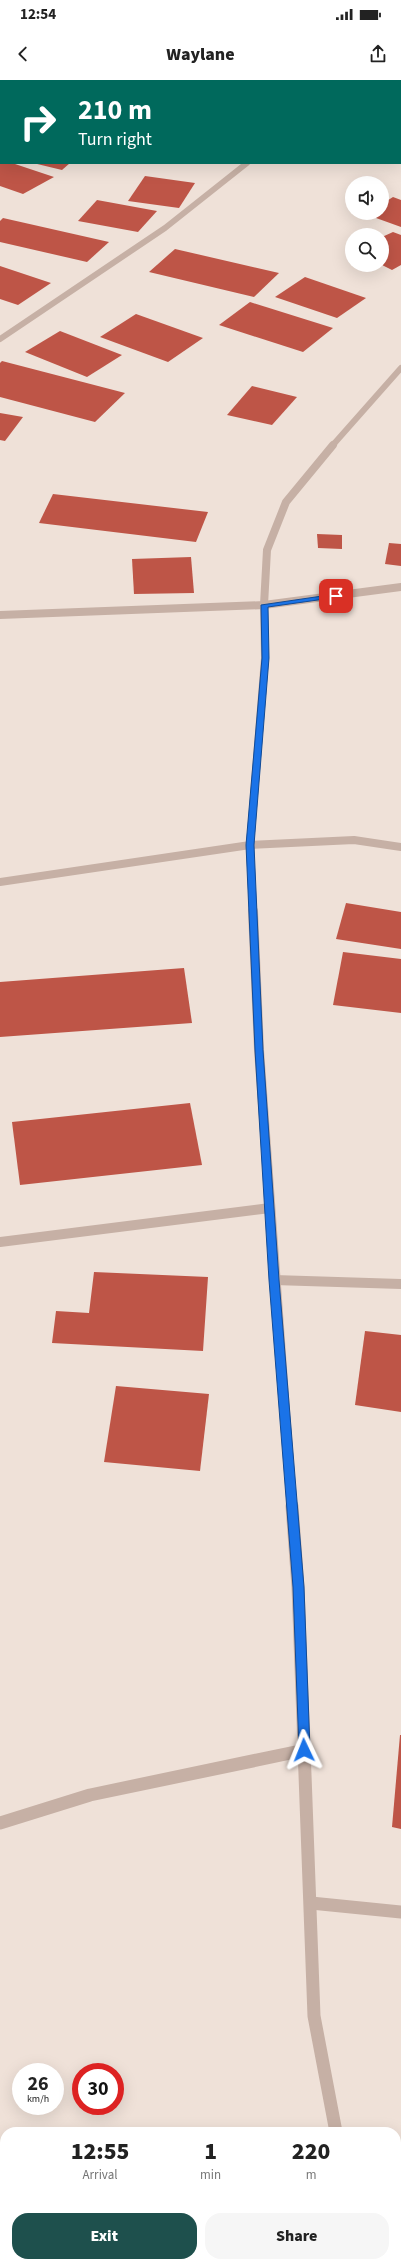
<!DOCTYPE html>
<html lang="en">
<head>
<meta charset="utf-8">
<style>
	body { margin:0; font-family:"Source Sans 3",sans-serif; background:#f6f6f6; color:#222; height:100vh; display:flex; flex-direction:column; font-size:15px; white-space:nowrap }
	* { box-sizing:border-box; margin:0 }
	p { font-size:13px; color:#767676 }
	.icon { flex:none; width:22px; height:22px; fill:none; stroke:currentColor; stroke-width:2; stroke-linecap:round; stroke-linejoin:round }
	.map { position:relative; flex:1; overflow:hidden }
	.drawer { position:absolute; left:0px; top:2047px; width:401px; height:140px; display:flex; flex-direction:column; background:#fff; border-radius:16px 16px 0 0; box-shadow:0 4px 16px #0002 }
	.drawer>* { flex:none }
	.top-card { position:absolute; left:0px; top:0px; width:401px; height:84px; box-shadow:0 4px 16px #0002; background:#00695c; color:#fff; overflow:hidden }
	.fabs { position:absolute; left:345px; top:96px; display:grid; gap:8px }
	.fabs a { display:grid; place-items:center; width:44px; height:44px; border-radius:50%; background:#fff; box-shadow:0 4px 16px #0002; font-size:20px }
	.speed { position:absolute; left:12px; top:1983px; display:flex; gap:8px; font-size:20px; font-weight:700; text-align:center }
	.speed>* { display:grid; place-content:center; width:52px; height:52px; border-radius:50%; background:#fff; box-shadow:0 4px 16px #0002; line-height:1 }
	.speed small { font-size:10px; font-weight:400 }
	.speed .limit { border:6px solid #d22; background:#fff; color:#111 }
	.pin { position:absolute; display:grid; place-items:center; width:34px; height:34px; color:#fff; margin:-17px; border-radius:8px; box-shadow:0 2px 6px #0006 }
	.me { position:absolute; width:44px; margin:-22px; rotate:358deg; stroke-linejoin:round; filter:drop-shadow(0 0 3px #0008) }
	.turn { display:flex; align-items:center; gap:14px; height:84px; padding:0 12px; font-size:18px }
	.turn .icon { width:52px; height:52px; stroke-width:2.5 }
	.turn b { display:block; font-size:28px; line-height:34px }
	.eta { display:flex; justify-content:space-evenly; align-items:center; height:68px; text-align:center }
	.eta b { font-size:24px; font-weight:800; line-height:28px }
	.cta { display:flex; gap:8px; margin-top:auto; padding:8px 12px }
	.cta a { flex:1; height:46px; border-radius:16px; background:#1e504d; color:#fff; font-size:16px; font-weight:800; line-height:46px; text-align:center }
	.cta a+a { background:#f6f6f6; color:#222 }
	.status { display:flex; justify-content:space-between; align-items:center; height:28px; padding:0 20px; background:#fff; direction:ltr }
	.status svg { height:11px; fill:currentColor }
	header { display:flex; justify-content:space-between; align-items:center; height:52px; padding:0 12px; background:#fff; font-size:18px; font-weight:800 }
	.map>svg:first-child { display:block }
	.building { fill:#be5547 }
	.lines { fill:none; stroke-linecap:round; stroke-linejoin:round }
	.minor-far3 { stroke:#c6b0a5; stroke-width:6 }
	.minor-far2 { stroke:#c6b0a5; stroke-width:8 }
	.minor-far1 { stroke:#c6b0a5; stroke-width:10 }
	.minor { stroke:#c6b0a5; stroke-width:13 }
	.route { fill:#1a73e8; stroke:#114b97 }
</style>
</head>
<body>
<div class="status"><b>12:54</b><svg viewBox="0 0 49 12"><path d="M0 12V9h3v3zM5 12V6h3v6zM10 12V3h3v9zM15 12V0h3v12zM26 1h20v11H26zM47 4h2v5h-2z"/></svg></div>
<header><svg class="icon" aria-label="back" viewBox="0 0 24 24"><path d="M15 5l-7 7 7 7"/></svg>Waylane<svg class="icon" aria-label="share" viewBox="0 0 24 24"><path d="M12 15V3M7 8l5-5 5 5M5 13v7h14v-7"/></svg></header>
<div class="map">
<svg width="401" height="2187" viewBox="0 0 401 2187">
	<rect width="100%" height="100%" fill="#efe1d8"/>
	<g class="building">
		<path d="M 0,83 L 12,83 L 54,97 L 23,114 L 0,106 Z"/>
		<path d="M 33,83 L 70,83 L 62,90 Z"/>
		<path d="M 145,96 L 195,103 L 179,128 L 128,121 Z"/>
		<path d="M 393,117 L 401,120 L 401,147 L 365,134 L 382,133 L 382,124 Z"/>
		<path d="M 97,120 L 157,131 L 138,152 L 78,141 Z"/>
		<path d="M 3,138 L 109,162 L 87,182 L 0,162 L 0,141 Z"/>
		<path d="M 393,152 L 401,155 L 401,185 L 392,190 L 382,185 L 382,157 Z"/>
		<path d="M 175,169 L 279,193 L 254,217 L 149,192 Z"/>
		<path d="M 0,186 L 51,203 L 18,225 L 0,219 Z"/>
		<path d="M 305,197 L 366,218 L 337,238 L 275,217 Z"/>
		<path d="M 250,222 L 333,248 L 303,272 L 219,245 Z"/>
		<path d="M 136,234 L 203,258 L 168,282 L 100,257 Z"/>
		<path d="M 60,251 L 122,275 L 87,297 L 25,272 Z"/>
		<path d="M 2,281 L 125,313 L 95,342 L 0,317 L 0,283 Z"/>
		<path d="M 252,306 L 297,317 L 272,345 L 227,335 Z"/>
		<path d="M 0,333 L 23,337 L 5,361 L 0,360 Z"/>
		<path d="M 53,414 L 208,432 L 196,462 L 39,443 Z"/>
		<path d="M 317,454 L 342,455 L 342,469 L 318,468 Z"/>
		<path d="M 389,463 L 401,464 L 401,486 L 385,484 Z"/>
		<path d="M 191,477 L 194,513 L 134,514 L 132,479 Z"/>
		<path d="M 346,823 L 401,832 L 401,869 L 336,859 Z"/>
		<path d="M 343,872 L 401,879 L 401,933 L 333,925 Z"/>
		<path d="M 184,888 L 192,943 L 0,957 L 0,902 Z"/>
		<path d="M 190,1023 L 202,1085 L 20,1105 L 12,1042 Z"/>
		<path d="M 94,1192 L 208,1197 L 203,1271 L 52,1263 L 56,1231 L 89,1233 Z"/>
		<path d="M 365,1251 L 401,1255 L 401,1332 L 355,1325 Z"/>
		<path d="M 116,1306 L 209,1314 L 200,1391 L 104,1382 Z"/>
		<path d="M 400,1655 L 401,1655 L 401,1749 L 392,1747 Z"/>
		<path d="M 253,2182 L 332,2182 L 333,2187 L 254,2187 Z"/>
	</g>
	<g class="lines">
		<g class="minor-far3">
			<path d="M 133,0 L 137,1"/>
			<path d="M 0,259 L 165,148 L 247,83"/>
			<path d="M 332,366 L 401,288"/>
		</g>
		<g class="minor-far2">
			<path d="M 0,535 L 264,525 L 401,507"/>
			<path d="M 0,802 L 250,765 L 354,760 L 401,767"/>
			<path d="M 253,832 L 250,765 L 265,578 L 264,525 L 267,470 L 286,422 L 333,365"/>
		</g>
		<g class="minor-far1">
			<path d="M 253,831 L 259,970 L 292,1427"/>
			<path d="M 0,1162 L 270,1128"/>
			<path d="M 274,1200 L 401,1204"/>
		</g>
		<g class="minor">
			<path d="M 292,1426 L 298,1507 L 314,1936 L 336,2052"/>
			<path d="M 0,1743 L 90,1715 L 305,1670"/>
			<path d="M 311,1823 L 401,1832"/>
			<path d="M 360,2182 L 361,2187"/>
		</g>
	</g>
	<path class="route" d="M 336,514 L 339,514 L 339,517 L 268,527 L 269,578 L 254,765 L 263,970 L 279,1200 L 304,1507 L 310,1670 L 308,1673 L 304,1675 L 301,1673 L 299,1670 L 293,1507 L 269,1200 L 255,970 L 246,765 L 262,578 L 261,525 Z"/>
</svg>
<div class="fabs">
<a><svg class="icon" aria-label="sound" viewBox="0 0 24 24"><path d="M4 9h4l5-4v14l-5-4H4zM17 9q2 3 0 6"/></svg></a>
<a><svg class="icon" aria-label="search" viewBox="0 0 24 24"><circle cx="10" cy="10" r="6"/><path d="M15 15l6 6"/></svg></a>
</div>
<div class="speed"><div>26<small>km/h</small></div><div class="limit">30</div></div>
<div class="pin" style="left:336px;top:516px;background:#d93025"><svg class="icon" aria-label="arrive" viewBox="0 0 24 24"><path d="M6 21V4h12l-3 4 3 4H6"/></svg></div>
<svg class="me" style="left:304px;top:1670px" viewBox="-20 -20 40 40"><path d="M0-17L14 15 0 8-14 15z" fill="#1a73e8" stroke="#fff" stroke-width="4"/></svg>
<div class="top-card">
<div class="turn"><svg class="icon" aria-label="right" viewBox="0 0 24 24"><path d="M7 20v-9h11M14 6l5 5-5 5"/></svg><div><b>210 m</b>Turn right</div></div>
</div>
<section class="drawer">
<div class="eta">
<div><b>12:55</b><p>Arrival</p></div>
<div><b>1</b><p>min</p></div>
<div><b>220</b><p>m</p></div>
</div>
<div class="cta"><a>Exit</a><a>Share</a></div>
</section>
</div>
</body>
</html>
